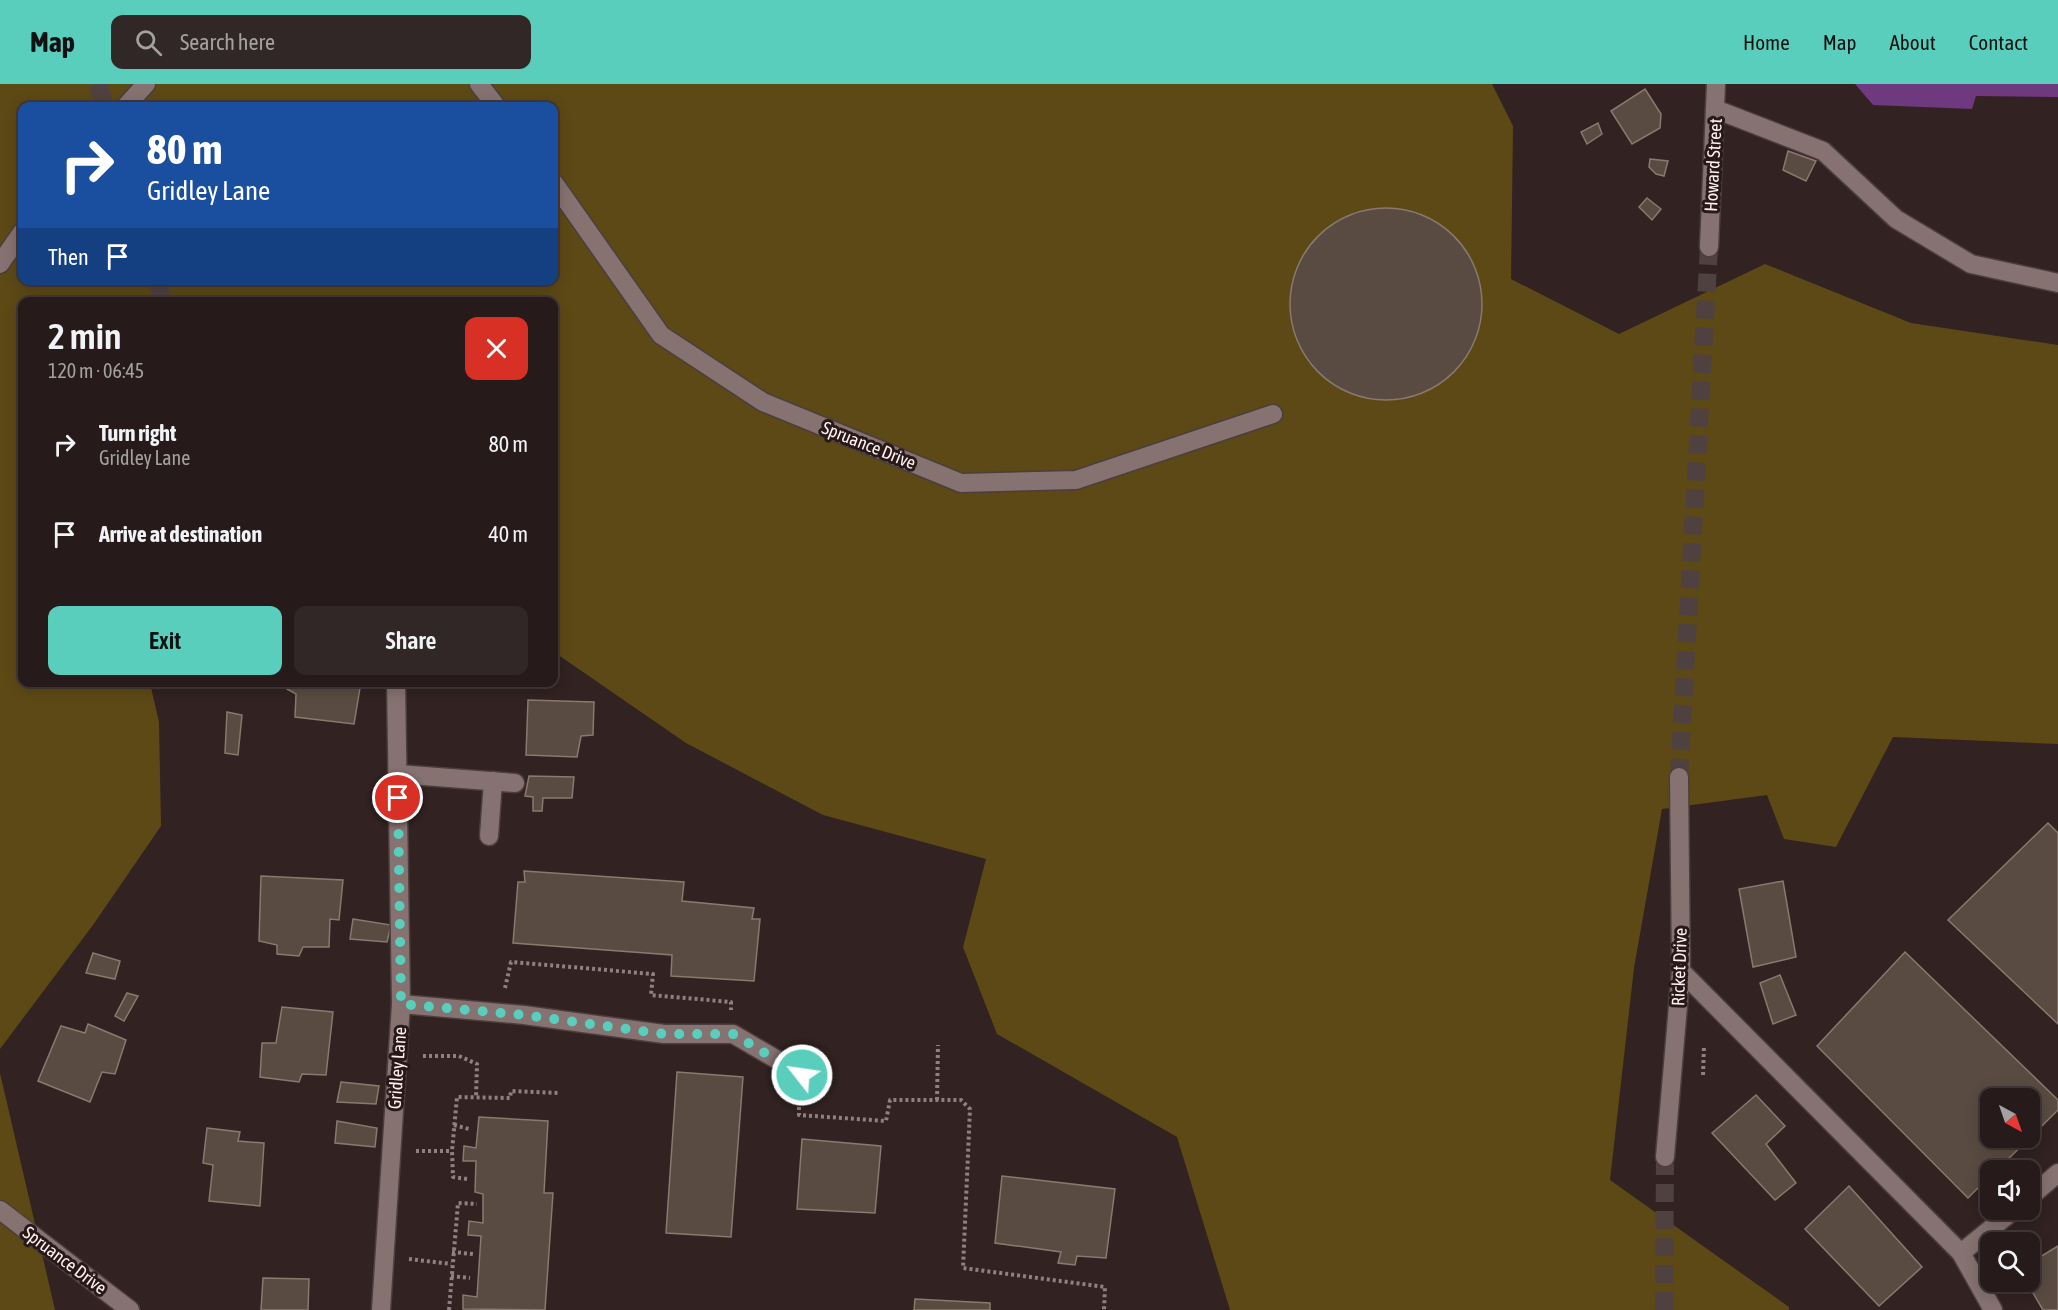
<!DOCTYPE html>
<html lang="en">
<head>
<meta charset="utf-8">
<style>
	body { margin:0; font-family:"Asap Condensed",sans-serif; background:#322727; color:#f1f3f6; height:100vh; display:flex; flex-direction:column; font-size:22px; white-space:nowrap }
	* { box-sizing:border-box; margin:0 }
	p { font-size:20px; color:#a4a1a2 }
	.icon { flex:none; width:33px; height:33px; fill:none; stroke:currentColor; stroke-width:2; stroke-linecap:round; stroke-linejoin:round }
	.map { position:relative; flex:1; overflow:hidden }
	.drawer { position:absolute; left:18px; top:213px; width:540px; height:390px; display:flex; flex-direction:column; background:#261a1a; border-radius:12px; box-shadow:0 3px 15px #0003,0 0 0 2px #423839 }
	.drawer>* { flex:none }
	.guide { position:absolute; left:18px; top:18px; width:540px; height:183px; border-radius:12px; box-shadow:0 3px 15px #0003,0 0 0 2px #423839; background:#1a4fa0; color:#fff; overflow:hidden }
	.needle { width:39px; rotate:140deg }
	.controls { position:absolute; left:1980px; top:1004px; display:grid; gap:12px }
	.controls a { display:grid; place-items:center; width:60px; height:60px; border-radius:12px; background:#261a1a; box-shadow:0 3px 15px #0003,0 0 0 2px #423839; font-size:30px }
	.pin { position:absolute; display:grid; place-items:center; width:51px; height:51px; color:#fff; margin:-26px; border:3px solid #fff; border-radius:50%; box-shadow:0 2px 6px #0007 }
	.me { position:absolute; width:66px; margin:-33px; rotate:300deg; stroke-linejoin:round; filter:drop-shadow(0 0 4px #0008) }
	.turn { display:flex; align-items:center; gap:21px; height:126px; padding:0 30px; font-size:27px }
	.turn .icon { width:78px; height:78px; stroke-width:2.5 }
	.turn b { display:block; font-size:42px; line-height:51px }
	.then { display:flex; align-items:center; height:57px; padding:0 30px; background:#0003; gap:12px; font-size:22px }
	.round { display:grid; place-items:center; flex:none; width:63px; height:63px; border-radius:12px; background:#322727 }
	.overview { display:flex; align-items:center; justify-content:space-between; height:102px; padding:0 30px }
	h1 { font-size:36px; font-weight:600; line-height:45px }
	.cta { display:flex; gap:12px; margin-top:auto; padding:12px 30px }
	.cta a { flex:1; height:69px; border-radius:12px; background:#5acebd; color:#111; font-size:24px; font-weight:600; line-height:69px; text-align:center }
	.cta a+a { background:#322727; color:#f1f3f6 }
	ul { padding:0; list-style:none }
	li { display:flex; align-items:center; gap:18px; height:90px; padding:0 30px }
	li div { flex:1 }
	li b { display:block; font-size:22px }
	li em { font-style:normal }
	header { display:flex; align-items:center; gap:36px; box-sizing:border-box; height:84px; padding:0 30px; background:#5acebd; color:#111 }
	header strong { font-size:28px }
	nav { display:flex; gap:33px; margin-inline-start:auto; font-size:21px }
	.search { width:420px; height:54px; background:#322727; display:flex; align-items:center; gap:15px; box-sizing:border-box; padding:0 21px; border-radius:12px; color:#a4a1a2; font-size:22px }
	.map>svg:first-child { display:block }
	.green { fill:#5d4916; fill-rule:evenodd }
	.water { fill:#6e397f }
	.building { fill:#594b41; stroke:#89796f; stroke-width:1.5; fill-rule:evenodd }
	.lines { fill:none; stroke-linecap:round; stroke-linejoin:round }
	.minor-tunnel { stroke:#504141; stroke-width:18; stroke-dasharray:18 9; stroke-linecap:butt }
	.minor-casing { stroke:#4b3e3e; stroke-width:21 }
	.path { stroke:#8f8181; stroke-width:4; stroke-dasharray:3 3; stroke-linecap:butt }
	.minor { stroke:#857271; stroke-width:18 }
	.route { stroke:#5acebd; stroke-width:10; stroke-dasharray:0 18 }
	.labels { text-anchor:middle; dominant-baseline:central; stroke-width:6; stroke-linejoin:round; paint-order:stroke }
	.street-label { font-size:18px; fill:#fdf2f1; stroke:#281918 }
</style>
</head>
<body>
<header>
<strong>Map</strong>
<div class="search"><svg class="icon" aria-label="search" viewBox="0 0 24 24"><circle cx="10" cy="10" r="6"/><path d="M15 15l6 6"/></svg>Search here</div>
<nav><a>Home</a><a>Map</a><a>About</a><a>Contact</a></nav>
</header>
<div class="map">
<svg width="2058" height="1226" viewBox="0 0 2058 1226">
	<rect width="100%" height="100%" fill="#322222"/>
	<g class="green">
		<path d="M 0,0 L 1492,0 L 1513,42 L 1511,195 L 1619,250 L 1765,180 L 1911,239 L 2058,261 L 2058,660 L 1893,653 L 1836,763 L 1784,755 L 1767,711 L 1662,725 L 1634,884 L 1610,1096 L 1789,1223 L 1789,1226 L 1230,1226 L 1177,1053 L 997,950 L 963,863 L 986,775 L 823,731 L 686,659 L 554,568 L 554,218 L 22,218 L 22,598 L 150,599 L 159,638 L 161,742 L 93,841 L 0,965 ZM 22,22 L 554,22 L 554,196 L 22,196 Z"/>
		<path d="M 0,989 L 55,1226 L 0,1226 Z"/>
	</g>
	<path class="water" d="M 1855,0 L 2058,0 L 2058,13 L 1976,12 L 1972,25 L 1873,21 Z"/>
	<g class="building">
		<path d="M 1645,5 L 1661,30 L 1660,44 L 1632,60 L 1611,27 Z"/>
		<path d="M 1598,39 L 1602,50 L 1587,60 L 1581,48 Z"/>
		<path d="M 1788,67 L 1816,77 L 1806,97 L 1783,86 Z"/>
		<path d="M 1650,75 L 1668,77 L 1664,92 L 1656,90 L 1649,83 Z"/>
		<path d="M 1647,114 L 1661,125 L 1652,136 L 1639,123 Z"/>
		<circle cx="1386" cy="220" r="96"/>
		<path d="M 288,598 L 361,598 L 354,640 L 295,633 L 296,610 L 287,605 Z"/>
		<path d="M 528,616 L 594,618 L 593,651 L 581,652 L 577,673 L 526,671 Z"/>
		<path d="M 227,628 L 242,631 L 238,671 L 225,669 Z"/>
		<path d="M 529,692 L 574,693 L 572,714 L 543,714 L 542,727 L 533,727 L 533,713 L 525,712 Z"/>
		<path d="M 2048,739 L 2058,749 L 2058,940 L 1948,836 Z"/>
		<path d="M 524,787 L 684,798 L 682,817 L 754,824 L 752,835 L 760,835 L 754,897 L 671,892 L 672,871 L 513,859 L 518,798 L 525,798 Z"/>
		<path d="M 261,792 L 343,796 L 339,836 L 330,835 L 329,863 L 303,863 L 299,872 L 277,870 L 277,861 L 259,857 Z"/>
		<path d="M 1783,797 L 1796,873 L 1753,883 L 1739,805 Z"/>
		<path d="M 353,835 L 391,841 L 387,858 L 350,855 Z"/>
		<path d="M 1905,868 L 2058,1016 L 2058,1026 L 1997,1086 L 1990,1086 L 1990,1092 L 1968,1114 L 1817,962 ZM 1990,1014 L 2030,1014 L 2030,1053 L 1990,1053 Z"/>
		<path d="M 93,869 L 120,877 L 115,895 L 86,889 Z"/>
		<path d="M 1780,891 L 1796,931 L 1773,940 L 1760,899 Z"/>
		<path d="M 127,909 L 138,912 L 124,937 L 115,932 Z"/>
		<path d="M 282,923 L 333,928 L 326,991 L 302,990 L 299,998 L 260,993 L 262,959 L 276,959 Z"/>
		<path d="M 88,940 L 126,956 L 115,990 L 102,988 L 90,1018 L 38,997 L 61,942 L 85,949 Z"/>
		<path d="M 677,988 L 743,993 L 731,1153 L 666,1149 Z"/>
		<path d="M 341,998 L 379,1002 L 376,1020 L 337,1018 Z"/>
		<path d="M 1756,1011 L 1785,1042 L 1766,1060 L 1796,1099 L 1775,1116 L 1712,1049 Z"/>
		<path d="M 479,1033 L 548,1037 L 544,1109 L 553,1109 L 545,1226 L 463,1225 L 463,1211 L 477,1213 L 481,1152 L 468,1151 L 469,1137 L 483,1139 L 483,1110 L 475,1108 L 476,1077 L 463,1077 L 464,1062 L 476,1064 Z"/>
		<path d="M 337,1037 L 377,1044 L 375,1063 L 335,1059 Z"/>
		<path d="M 207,1044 L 240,1048 L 238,1057 L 264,1059 L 260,1122 L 209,1117 L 213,1081 L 203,1079 Z"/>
		<path d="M 802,1055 L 881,1062 L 875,1129 L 797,1125 Z"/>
		<path d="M 1002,1092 L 1115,1105 L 1106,1174 L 1077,1172 L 1075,1181 L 1058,1179 L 1061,1168 L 995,1159 Z"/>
		<path d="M 1849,1102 L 1922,1183 L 1879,1222 L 1805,1145 Z"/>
		<path d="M 2058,1162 L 2058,1226 L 2043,1226 L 2026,1197 L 2030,1197 L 2030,1179 Z"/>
		<path d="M 263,1194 L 309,1195 L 308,1226 L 261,1226 Z"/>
		<path d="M 915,1215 L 990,1219 L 990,1226 L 914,1226 Z"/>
	</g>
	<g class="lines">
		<g class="minor-tunnel">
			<path d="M 98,0 L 105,22"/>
			<path d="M 157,196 L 163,218"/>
			<path d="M 1679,693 L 1709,163"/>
			<path d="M 1664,1226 L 1665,1073"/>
		</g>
		<defs>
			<g id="minor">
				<path d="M 479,0 L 496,22"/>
				<path d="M 126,22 L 146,0"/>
				<path d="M 1715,25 L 1823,67 L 1896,135 L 1971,180 L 2058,199"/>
				<path d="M 554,99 L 661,251 L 763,318 L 961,399 L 1076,396 L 1273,330"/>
				<path d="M 1709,163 L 1716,0"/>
				<path d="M 0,180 L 22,148"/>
				<path d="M 398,690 L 515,699"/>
				<path d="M 489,752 L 493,697"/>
				<path d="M 1681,887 L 1961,1169 L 1993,1226"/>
				<path d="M 401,920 L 524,931 L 664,950 L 733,950 L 812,996"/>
				<path d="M 1665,1073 L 1681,887 L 1679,693"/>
				<path d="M 2030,1113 L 2058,1089"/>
				<path d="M 0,1126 L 130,1226"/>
				<path d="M 1961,1169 L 2015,1125"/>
				<path d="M 381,1226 L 401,920 L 396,598"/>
			</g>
		</defs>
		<use href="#minor" class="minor-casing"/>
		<g class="path">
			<path d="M 505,904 L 511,878 L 653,890 L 651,911 L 731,918 L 731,926"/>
			<path d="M 423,972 L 459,972 L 477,980 L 476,1013"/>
			<path d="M 1703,991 L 1704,962"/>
			<path d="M 937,1016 L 938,961"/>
			<path d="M 799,1017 L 799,1031 L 886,1037 L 890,1016 L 961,1016 L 970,1025 L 963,1184 L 1105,1203 L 1104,1226"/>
			<path d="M 454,1041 L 469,1045"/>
			<path d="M 416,1067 L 452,1067"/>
			<path d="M 467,1095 L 453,1093 L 452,1067 L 457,1013 L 510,1014 L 511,1007 L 559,1009"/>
			<path d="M 452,1168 L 473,1170"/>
			<path d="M 409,1175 L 451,1180"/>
			<path d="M 451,1192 L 470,1194"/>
			<path d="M 449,1226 L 458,1119 L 477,1120"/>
		</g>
		<use href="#minor" class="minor"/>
	</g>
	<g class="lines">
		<path class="route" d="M 398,714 L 401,920 L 524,931 L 664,950 L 733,950 L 802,991"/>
	</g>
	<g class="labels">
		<g class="street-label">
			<text transform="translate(1713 81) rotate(-87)">Howard Street</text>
			<text transform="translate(869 361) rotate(22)">Spruance Drive</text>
			<text transform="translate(1679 883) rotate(-88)">Ricket Drive</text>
			<text transform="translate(397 984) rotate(-86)">Gridley Lane</text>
			<text transform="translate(65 1176) rotate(37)">Spruance Drive</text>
		</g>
	</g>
</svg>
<div class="controls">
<a><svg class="needle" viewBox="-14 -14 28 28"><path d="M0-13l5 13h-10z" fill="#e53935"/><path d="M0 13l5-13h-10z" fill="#a4a1a2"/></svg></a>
<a><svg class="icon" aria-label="sound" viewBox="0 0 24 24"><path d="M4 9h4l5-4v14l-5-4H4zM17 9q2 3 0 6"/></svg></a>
<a><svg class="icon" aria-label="search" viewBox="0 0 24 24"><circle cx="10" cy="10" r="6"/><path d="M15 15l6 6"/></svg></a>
</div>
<div class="pin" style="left:398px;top:714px;background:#d93025"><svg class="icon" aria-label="arrive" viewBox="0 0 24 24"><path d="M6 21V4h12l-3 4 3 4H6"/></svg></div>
<svg class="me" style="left:802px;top:991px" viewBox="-20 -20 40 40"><circle r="17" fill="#5acebd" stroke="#fff" stroke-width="3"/><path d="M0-11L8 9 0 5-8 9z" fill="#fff"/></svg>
<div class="guide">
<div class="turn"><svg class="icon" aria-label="right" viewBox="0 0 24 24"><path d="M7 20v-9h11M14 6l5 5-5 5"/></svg><div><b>80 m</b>Gridley Lane</div></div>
<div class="then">Then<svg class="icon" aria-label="arrive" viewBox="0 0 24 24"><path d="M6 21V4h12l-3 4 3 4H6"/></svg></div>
</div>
<section class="drawer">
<div class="overview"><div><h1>2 min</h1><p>120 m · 06:45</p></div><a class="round" style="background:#d93025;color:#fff"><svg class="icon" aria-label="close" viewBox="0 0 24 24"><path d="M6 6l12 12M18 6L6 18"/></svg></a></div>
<ul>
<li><svg class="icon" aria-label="right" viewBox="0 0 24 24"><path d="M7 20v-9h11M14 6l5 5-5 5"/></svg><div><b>Turn right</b><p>Gridley Lane</p></div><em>80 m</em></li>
<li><svg class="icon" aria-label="arrive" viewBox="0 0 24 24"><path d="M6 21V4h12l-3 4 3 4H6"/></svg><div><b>Arrive at destination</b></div><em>40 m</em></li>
</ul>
<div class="cta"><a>Exit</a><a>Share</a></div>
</section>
</div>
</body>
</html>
